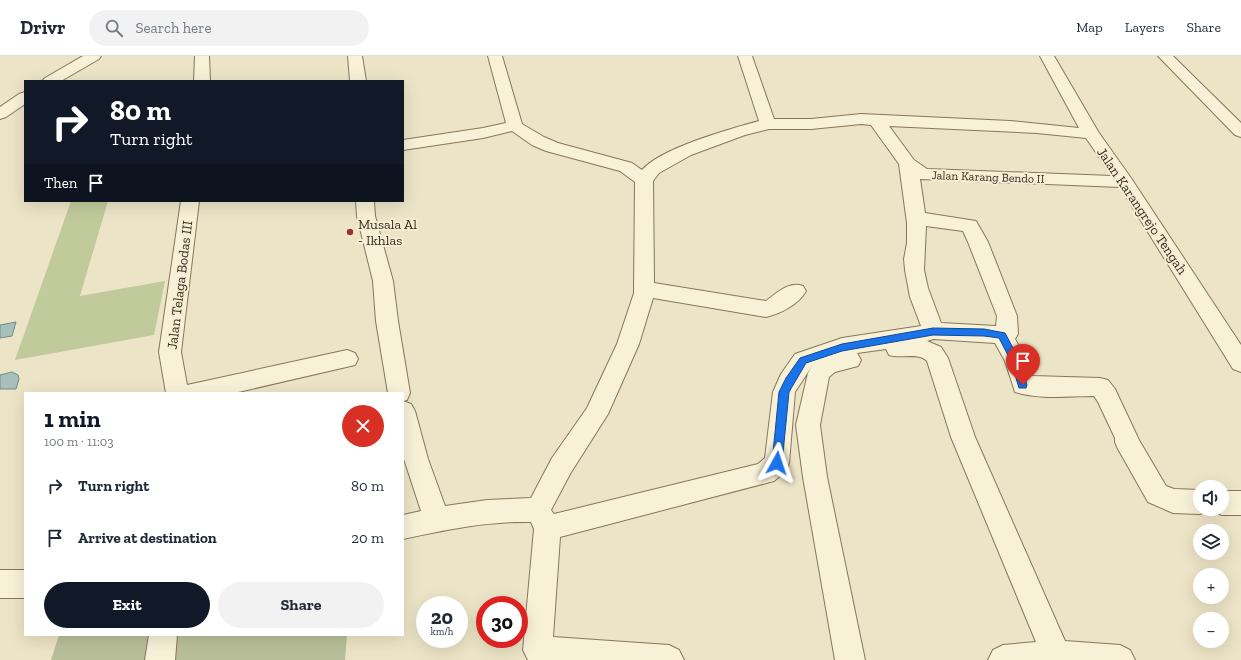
<!DOCTYPE html>
<html lang="en">
<head>
<meta charset="utf-8">
<style>
	body { margin:0; font-family:"Zilla Slab",serif; background:#f2f2f3; color:#1f2937; height:100vh; display:flex; flex-direction:column; font-size:15px; white-space:nowrap }
	* { box-sizing:border-box; margin:0 }
	p { font-size:13px; color:#747a83 }
	.icon { flex:none; width:22px; height:22px; fill:none; stroke:currentColor; stroke-width:2; stroke-linecap:round; stroke-linejoin:round }
	.map { position:relative; flex:1; overflow:hidden }
	.panel { position:absolute; left:24px; top:336px; width:380px; height:244px; display:flex; flex-direction:column; background:#fff; border-radius:0px; box-shadow:0 4px 16px #0002 }
	.panel>* { flex:none }
	.guide { position:absolute; left:24px; top:24px; width:380px; height:122px; border-radius:0px; box-shadow:0 4px 16px #0002; background:#111827; color:#fff; overflow:hidden }
	.controls { position:absolute; left:1193px; top:424px; display:grid; gap:8px }
	.controls a { display:grid; place-items:center; width:36px; height:36px; border-radius:50%; background:#fff; box-shadow:0 4px 16px #0002; font-size:20px }
	.speed { position:absolute; left:416px; top:540px; display:flex; gap:8px; font-size:20px; font-weight:700; text-align:center }
	.speed>* { display:grid; place-content:center; width:52px; height:52px; border-radius:50%; background:#fff; box-shadow:0 4px 16px #0002; line-height:1 }
	.speed small { font-size:10px; font-weight:400 }
	.speed .limit { border:6px solid #d22; background:#fff; color:#111 }
	.pin { position:absolute; display:grid; place-items:center; width:34px; height:34px; color:#fff; margin:-41px -17px; border-radius:50% 50% 50% 0; rotate:-45deg; box-shadow:0 0 4px #0007 }
	.pin .icon { rotate:45deg }
	.me { position:absolute; width:44px; margin:-22px; rotate:5deg; stroke-linejoin:round; filter:drop-shadow(0 0 3px #0008) }
	.turn { display:flex; align-items:center; gap:14px; height:84px; padding:0 20px; font-size:18px }
	.turn .icon { width:52px; height:52px; stroke-width:2.5 }
	.turn b { display:block; font-size:28px; line-height:34px }
	.then { display:flex; align-items:center; height:38px; padding:0 20px; background:#0003; gap:8px; font-size:15px }
	.round { display:grid; place-items:center; flex:none; width:42px; height:42px; border-radius:21px; background:#f2f2f3 }
	.headline { display:flex; align-items:center; justify-content:space-between; height:68px; padding:0 20px }
	h1 { font-size:24px; font-weight:700; line-height:30px; color:#111827 }
	.primary-button { display:flex; gap:8px; margin-top:auto; padding:8px 20px }
	.primary-button a { flex:1; height:46px; border-radius:24px; background:#111827; color:#fff; font-size:16px; font-weight:700; line-height:46px; text-align:center }
	.primary-button a+a { background:#f2f2f3; color:#1f2937 }
	ul { padding:0; list-style:none }
	li { display:flex; align-items:center; gap:12px; height:52px; padding:0 20px }
	li div { flex:1 }
	li b { display:block; font-size:15px }
	li em { font-style:normal }
	header { display:flex; align-items:center; gap:24px; box-sizing:border-box; height:56px; padding:0 20px; background:#fff; border-bottom:1px solid #e0e1e3 }
	header strong { font-size:19px }
	nav { display:flex; gap:22px; margin-inline-start:auto; font-size:14px }
	.search { width:280px; height:36px; background:#f2f2f3; display:flex; align-items:center; gap:10px; box-sizing:border-box; padding:0 14px; border-radius:22px; color:#747a83; font-size:15px }
	.map>svg:first-child { display:block }
	.green { fill:#c1ca9a }
	.cemetery { fill:#b8bf98 }
	.water { fill:#a7c0bb; stroke:#6e8e89 }
	.lines { fill:none; stroke-linecap:round; stroke-linejoin:round }
	.minor-casing { stroke:#87765c; stroke-width:2 }
	.tertiary-casing { stroke:#87765c; stroke-width:2 }
	.minor { fill:#f7f1d8; fill-rule:evenodd }
	.tertiary { fill:#f7f1d8; fill-rule:evenodd }
	.route { fill:#1a73e8; stroke:#114b97 }
	.poi-dot { fill:#93362f; stroke:#f4eed5; stroke-width:1.5 }
	.labels { text-anchor:middle; dominant-baseline:central; stroke-width:4; stroke-linejoin:round; paint-order:stroke }
	.far-street-label { font-size:12px; fill:#382d1f; stroke:#f4eed5 }
	.street-label { font-size:14px; fill:#382d1f; stroke:#f4eed5 }
	.poi-label { font-size:14px; fill:#382d1f; stroke:#f4eed5; text-anchor:start }
</style>
</head>
<body>
<header>
<strong>Drivr</strong>
<div class="search"><svg class="icon" aria-label="search" viewBox="0 0 24 24"><circle cx="10" cy="10" r="6"/><path d="M15 15l6 6"/></svg>Search here</div>
<nav><a>Map</a><a>Layers</a><a>Share</a></nav>
</header>
<div class="map">
<svg width="1241" height="604" viewBox="0 0 1241 604">
	<rect width="100%" height="100%" fill="#ece4c6"/>
	<path class="green" d="M 71,145 L 108,145 L 80,240 L 165,225 L 154,279 L 15,304 Z"/>
	<path class="cemetery" d="M 59,579 L 347,579 L 345,604 L 51,604 Z"/>
	<g class="water">
		<path d="M 16,266 L 12,280 L 0,282 L 0,269 Z"/>
		<path d="M 12,316 L 18,319 L 19,323 L 16,333 L 0,333 L 0,319 Z"/>
	</g>
	<g class="lines">
		<defs>
			<g id="minor">
				<path d="M 195,0 L 209,0 L 210,25 L 194,25 Z"/>
				<path d="M 348,0 L 362,0 L 366,25 L 350,25 Z"/>
				<path d="M 488,0 L 502,0 L 522,68 L 544,81 L 558,87 L 632,107 L 642,114 C 661,92 730,73 759,65 L 738,0 L 752,0 L 774,63 L 811,63 L 861,58 L 1010,65 L 1079,72 L 1040,0 L 1054,0 L 1099,77 L 1131,122 L 1241,289 L 1241,316 L 1233,313 L 1120,131 L 920,123 L 925,157 L 976,165 L 988,186 L 1017,260 L 1018,278 L 1015,283 L 1027,305 L 1032,320 L 1100,322 L 1108,324 L 1115,333 L 1139,384 L 1166,430 L 1174,433 L 1200,434 L 1200,453 L 1210,453 L 1209,454 L 1200,458 L 1173,457 L 1148,446 L 1118,393 L 1115,386 L 1115,382 L 1098,346 L 1094,340 C 1068,340 1039,344 1015,336 L 1005,305 L 995,287 L 933,283 L 927,285 L 941,291 L 948,302 L 975,381 L 1065,585 L 1120,589 L 1130,594 L 1135,604 L 988,604 L 993,594 L 1003,589 L 1036,586 L 951,381 L 927,305 C 918,296 901,303 889,299 L 886,293 L 857,297 L 861,304 L 858,310 L 835,316 L 829,321 L 820,369 L 827,421 L 865,604 L 835,604 L 803,421 L 796,369 L 808,317 L 812,310 L 795,336 L 789,407 L 786,415 L 774,425 L 560,481 L 553,581 L 669,589 L 679,594 L 684,604 L 528,604 L 523,594 L 534,473 L 531,466 C 487,465 445,474 403,483 L 403,459 L 421,455 L 403,400 L 403,345 L 411,348 L 415,355 L 428,403 L 445,450 L 487,444 L 531,442 L 552,402 L 587,352 L 617,288 L 634,237 L 635,126 L 620,115 L 546,95 L 532,89 L 512,75 L 483,82 L 403,94 L 403,84 L 483,72 L 506,67 ZM 861,68 L 871,69 L 899,108 L 907,167 L 907,187 L 904,203 L 905,214 L 910,241 L 921,270 L 842,282 L 795,298 L 781,318 L 773,336 L 765,402 L 758,408 L 554,458 L 551,454 L 570,418 L 608,358 L 639,288 L 653,242 L 766,261 C 780,258 799,248 806,235 L 803,230 C 789,225 777,237 766,245 L 654,227 L 653,125 L 659,117 L 691,99 L 745,79 L 769,73 L 811,73 ZM 889,70 L 1037,77 L 1086,82 L 1112,120 L 927,113 L 914,104 ZM 926,170 L 963,175 L 968,186 L 997,260 L 996,270 L 941,267 L 928,232 L 924,214 Z"/>
				<path d="M 1158,0 L 1173,0 L 1241,67 L 1241,81 L 1235,79 Z"/>
				<path d="M 181,145 L 199,145 L 181,296 L 187,329 L 347,294 L 355,297 L 358,303 L 355,309 L 234,337 L 166,337 L 159,296 Z"/>
				<path d="M 356,145 L 374,145 L 375,160 L 393,225 L 398,265 L 410,337 L 407,344 L 403,345 L 403,337 L 388,337 L 376,265 L 373,225 L 357,160 Z"/>
				<path d="M 1222,435 L 1241,435 L 1241,459 L 1222,459 L 1213,455 L 1212,453 L 1222,453 Z"/>
				<rect x="0" y="514" width="25" height="28"/>
				<path d="M 149,579 L 177,579 L 175,604 L 145,604 Z"/>
			</g>
			<g id="tertiary">
				<path d="M 83,0 L 101,0 L 99,3 L 61,25 L 42,25 L 45,22 Z"/>
				<path d="M 25,36 L 25,48 L 6,61 L 0,63 L 0,51 L 19,38 Z"/>
			</g>
		</defs>
		<use href="#minor" class="minor-casing"/>
		<use href="#tertiary" class="tertiary-casing"/>
		<use href="#minor" class="minor"/>
		<use href="#tertiary" class="tertiary"/>
	</g>
	<path class="route" d="M 933,272 L 984,273 L 1005,277 L 1020,305 L 1027,329 L 1026,332 L 1019,332 L 1011,305 L 999,282 L 984,280 L 933,279 L 842,295 L 806,307 L 789,336 L 782,407 L 781,410 L 777,411 L 774,410 L 772,407 L 779,336 L 786,322 L 800,302 L 842,288 Z"/>
	<circle class="poi-dot" cx="350" cy="176" r="4"/>
	<g class="labels">
		<g class="far-street-label">
			<text transform="translate(988 121) rotate(2)">Jalan Karang Bendo II</text>
		</g>
		<g class="street-label">
			<text transform="translate(1142 155) rotate(56)">Jalan Karangrejo Tengah</text>
			<text transform="translate(180 229) rotate(-83)">Jalan Telaga Bodas III</text>
		</g>
		<g class="poi-label">
			<text x="358" y="168">Musala Al<tspan x="358" dy="16">- Ikhlas</tspan></text>
		</g>
	</g>
</svg>
<div class="controls">
<a><svg class="icon" aria-label="sound" viewBox="0 0 24 24"><path d="M4 9h4l5-4v14l-5-4H4zM17 9q2 3 0 6"/></svg></a>
<a><svg class="icon" aria-label="layers" viewBox="0 0 24 24"><path d="M12 4l9 5-9 5-9-5zM3 14l9 5 9-5"/></svg></a>
<a>+</a>
<a>−</a>
</div>
<div class="speed"><div>20<small>km/h</small></div><div class="limit">30</div></div>
<div class="pin" style="left:1023px;top:329px;background:#d93025"><svg class="icon" aria-label="arrive" viewBox="0 0 24 24"><path d="M6 21V4h12l-3 4 3 4H6"/></svg></div>
<svg class="me" style="left:777px;top:407px" viewBox="-20 -20 40 40"><path d="M0-17L14 15 0 8-14 15z" fill="#1a73e8" stroke="#fff" stroke-width="4"/></svg>
<div class="guide">
<div class="turn"><svg class="icon" aria-label="right" viewBox="0 0 24 24"><path d="M7 20v-9h11M14 6l5 5-5 5"/></svg><div><b>80 m</b>Turn right</div></div>
<div class="then">Then<svg class="icon" aria-label="arrive" viewBox="0 0 24 24"><path d="M6 21V4h12l-3 4 3 4H6"/></svg></div>
</div>
<section class="panel">
<div class="headline"><div><h1>1 min</h1><p>100 m · 11:03</p></div><a class="round" style="background:#d93025;color:#fff"><svg class="icon" aria-label="close" viewBox="0 0 24 24"><path d="M6 6l12 12M18 6L6 18"/></svg></a></div>
<ul>
<li><svg class="icon" aria-label="right" viewBox="0 0 24 24"><path d="M7 20v-9h11M14 6l5 5-5 5"/></svg><div><b>Turn right</b></div><em>80 m</em></li>
<li><svg class="icon" aria-label="arrive" viewBox="0 0 24 24"><path d="M6 21V4h12l-3 4 3 4H6"/></svg><div><b>Arrive at destination</b></div><em>20 m</em></li>
</ul>
<div class="primary-button"><a>Exit</a><a>Share</a></div>
</section>
</div>
</body>
</html>
